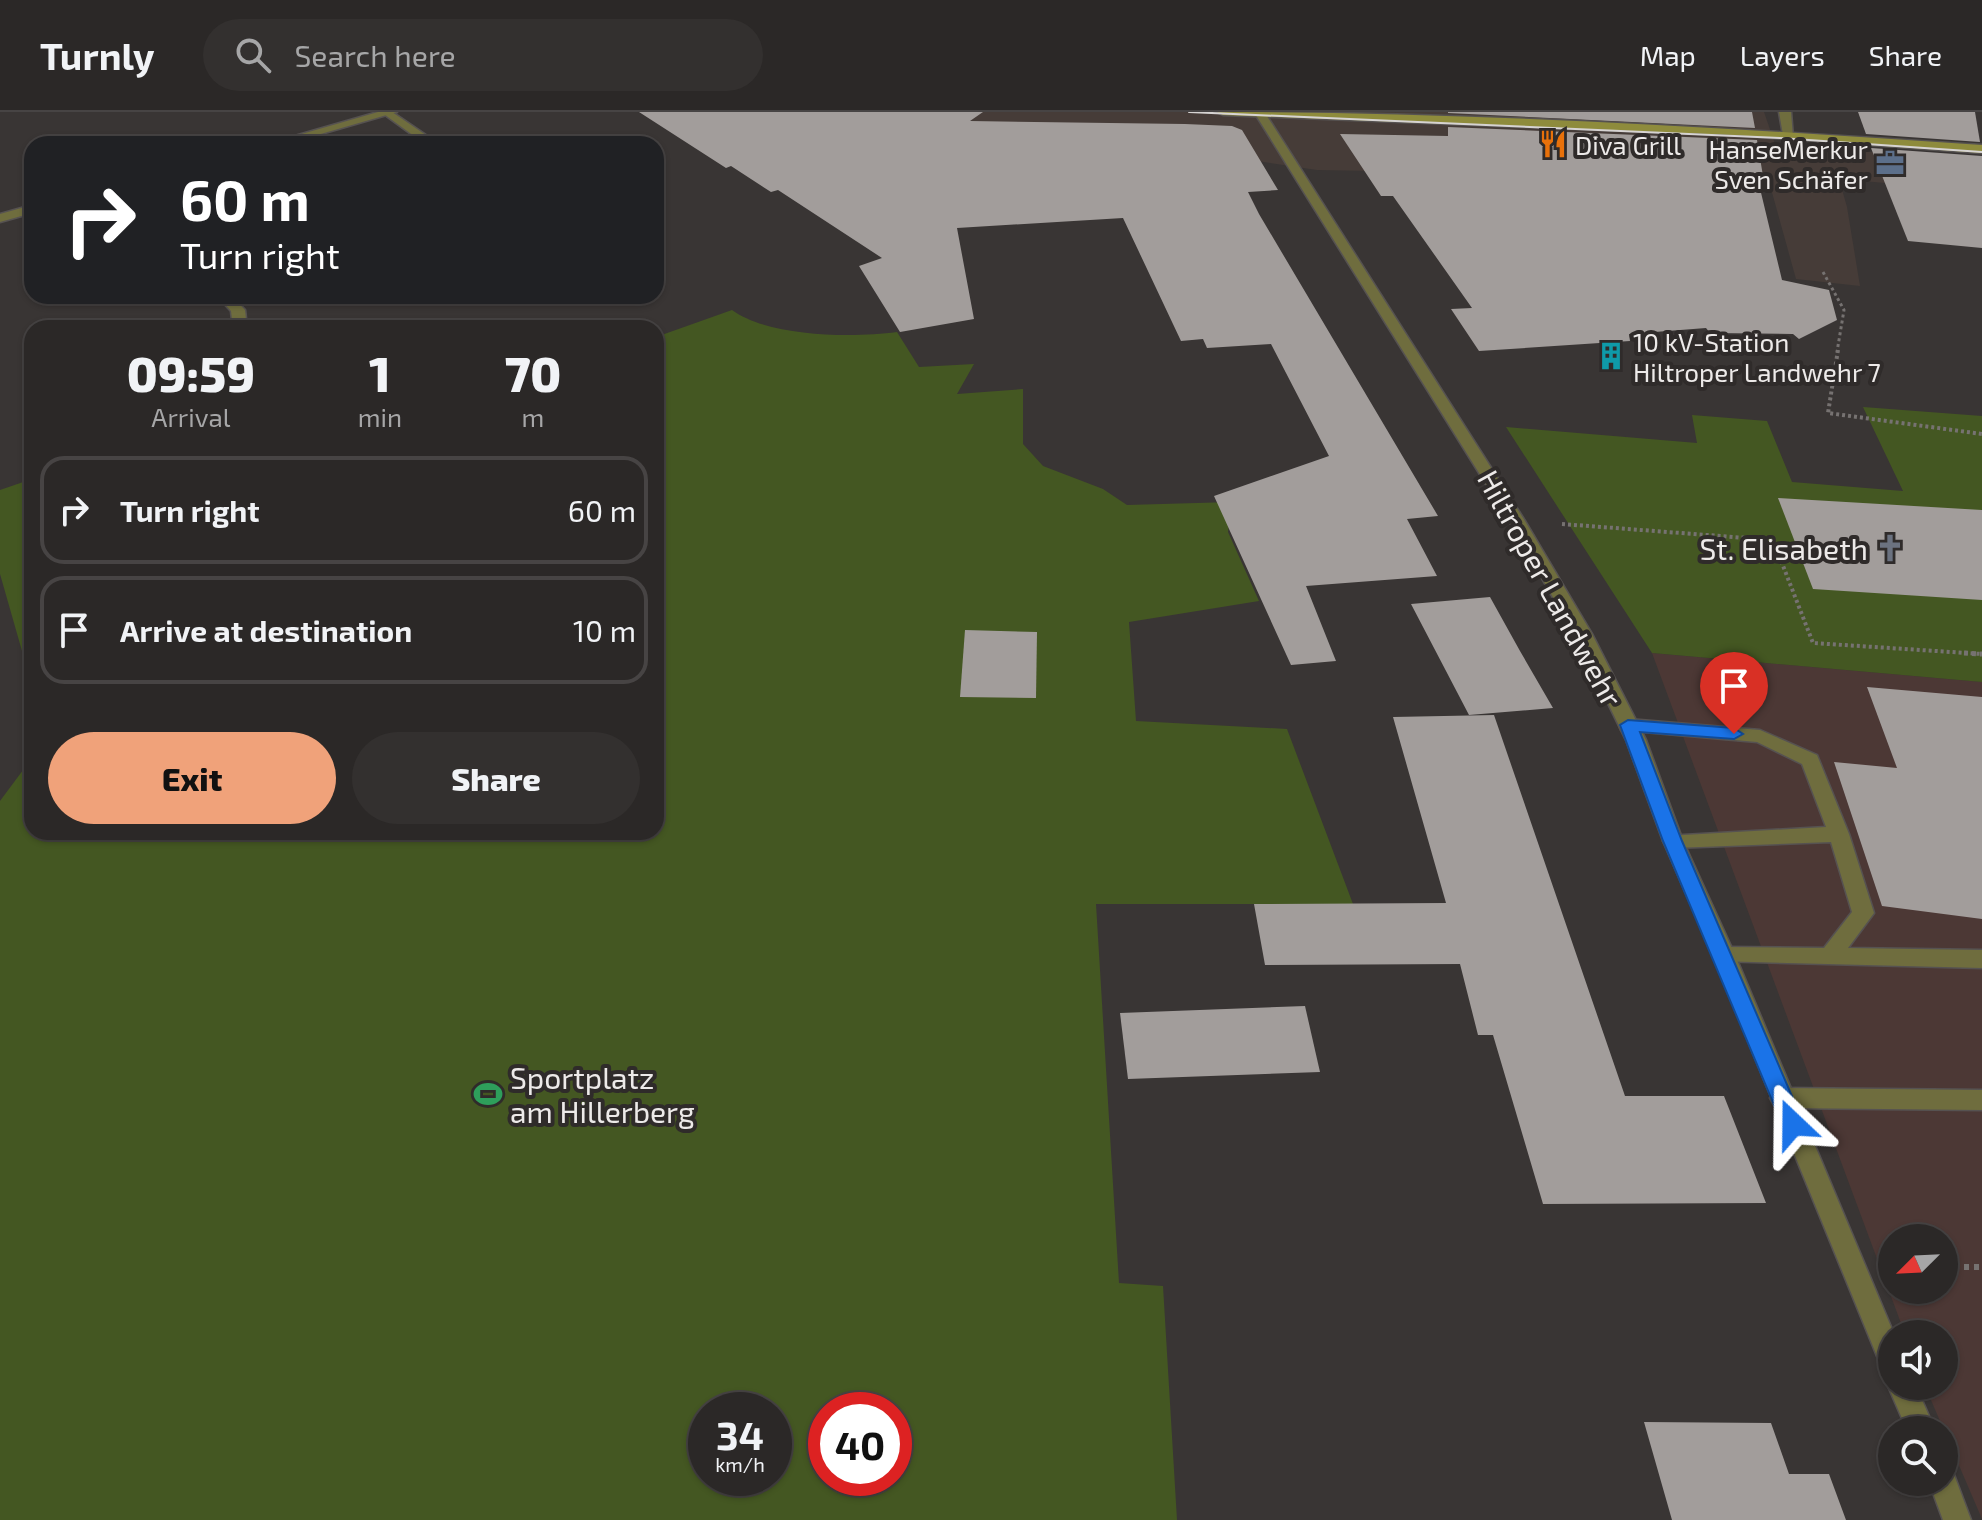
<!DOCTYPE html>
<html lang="en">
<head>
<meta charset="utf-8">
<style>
	body { margin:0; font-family:"Exo 2",sans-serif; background:#33302f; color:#f1f3f6; height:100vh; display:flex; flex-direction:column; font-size:30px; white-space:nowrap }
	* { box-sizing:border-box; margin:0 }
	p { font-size:26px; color:#a6a6a7 }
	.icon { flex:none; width:44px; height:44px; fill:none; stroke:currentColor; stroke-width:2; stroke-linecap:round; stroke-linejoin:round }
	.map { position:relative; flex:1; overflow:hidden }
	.drawer { position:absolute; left:24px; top:208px; width:640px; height:520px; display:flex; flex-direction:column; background:#2b2827; border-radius:24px; box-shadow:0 2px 6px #0004,0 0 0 2px #474444 }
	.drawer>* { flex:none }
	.top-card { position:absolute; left:24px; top:24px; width:640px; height:168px; border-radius:24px; box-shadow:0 2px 6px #0004,0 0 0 2px #474444; background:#202124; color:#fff; overflow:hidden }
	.needle { width:52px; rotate:246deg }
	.tools { position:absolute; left:1878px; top:1112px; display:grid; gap:16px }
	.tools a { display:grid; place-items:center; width:80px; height:80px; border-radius:50%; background:#2b2827; box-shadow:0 2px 6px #0004,0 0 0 2px #474444; font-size:40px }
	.speed { position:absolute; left:688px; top:1280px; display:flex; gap:16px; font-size:40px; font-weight:700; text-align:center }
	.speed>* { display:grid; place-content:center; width:104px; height:104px; border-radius:50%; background:#2b2827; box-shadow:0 2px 6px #0004,0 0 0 2px #474444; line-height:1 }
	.speed small { font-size:20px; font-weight:400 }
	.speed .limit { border:12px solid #d22; background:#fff; color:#111 }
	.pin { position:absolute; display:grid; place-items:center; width:68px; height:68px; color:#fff; margin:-82px -34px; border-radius:50% 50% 50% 0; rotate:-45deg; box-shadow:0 0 8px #0007 }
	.pin .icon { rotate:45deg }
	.me { position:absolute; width:88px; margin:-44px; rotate:337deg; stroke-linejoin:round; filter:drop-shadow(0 0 6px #0008) }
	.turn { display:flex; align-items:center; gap:28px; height:168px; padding:0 24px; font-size:36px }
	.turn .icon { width:104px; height:104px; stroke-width:2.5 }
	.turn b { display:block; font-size:56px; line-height:68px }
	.eta { display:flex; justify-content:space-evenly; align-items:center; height:136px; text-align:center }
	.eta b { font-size:48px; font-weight:800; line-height:56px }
	.button { display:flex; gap:16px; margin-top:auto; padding:16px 24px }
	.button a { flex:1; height:92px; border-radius:48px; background:#f0a27a; color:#111; font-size:32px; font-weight:800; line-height:92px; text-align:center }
	.button a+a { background:#33302f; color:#f1f3f6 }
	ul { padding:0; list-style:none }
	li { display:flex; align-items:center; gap:24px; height:108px; margin:0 16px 12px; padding:0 8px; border:4px solid #474444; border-radius:24px }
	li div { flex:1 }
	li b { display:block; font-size:30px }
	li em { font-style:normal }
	header { display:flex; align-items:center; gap:48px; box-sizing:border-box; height:112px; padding:0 40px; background:#2b2827; border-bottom:2px solid #474444 }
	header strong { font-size:38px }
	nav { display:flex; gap:44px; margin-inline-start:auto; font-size:28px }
	.search { width:560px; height:72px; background:#33302f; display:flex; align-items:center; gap:20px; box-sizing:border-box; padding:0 28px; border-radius:44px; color:#a6a6a7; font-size:30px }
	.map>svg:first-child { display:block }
	.built { fill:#463c38 }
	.medical { fill:#4c3835; fill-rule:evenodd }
	.green { fill:#445722; fill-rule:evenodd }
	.building { fill:#a29d9b }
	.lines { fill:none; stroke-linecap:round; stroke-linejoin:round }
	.service-casing { stroke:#565251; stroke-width:3 }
	.minor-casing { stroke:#565251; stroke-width:3 }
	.tertiary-casing { stroke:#565251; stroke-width:3 }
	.secondary-casing { stroke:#565251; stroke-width:3 }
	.path-far3 { stroke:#767271; stroke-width:3; stroke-dasharray:3 3; stroke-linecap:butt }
	.path-far2 { stroke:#767271; stroke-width:4; stroke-dasharray:3 3; stroke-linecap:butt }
	.path-far1 { stroke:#767271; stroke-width:5; stroke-dasharray:4 4; stroke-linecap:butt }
	.path { stroke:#767271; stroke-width:6; stroke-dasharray:5 5; stroke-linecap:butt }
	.service { fill:#6f6d3e; fill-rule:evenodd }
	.minor { fill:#6f6d3e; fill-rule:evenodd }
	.tertiary { fill:#6f6d3e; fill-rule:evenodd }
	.secondary { fill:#8e8b3c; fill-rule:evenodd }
	.tram { stroke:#d6d3d2; stroke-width:2 }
	.route { fill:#1a73e8; stroke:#114b97; stroke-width:2 }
	.labels { text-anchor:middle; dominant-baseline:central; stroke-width:8; stroke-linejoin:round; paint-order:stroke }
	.far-poi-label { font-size:26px; fill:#edeae9; stroke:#2f2b2a; text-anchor:start }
	.poi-label { font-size:30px; fill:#edeae9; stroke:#2f2b2a; text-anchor:end }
	.street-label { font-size:30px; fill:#edeae9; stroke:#2f2b2a }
</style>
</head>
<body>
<header>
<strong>Turnly</strong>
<div class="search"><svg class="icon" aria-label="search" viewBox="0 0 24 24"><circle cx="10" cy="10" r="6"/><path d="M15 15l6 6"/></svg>Search here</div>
<nav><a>Map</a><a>Layers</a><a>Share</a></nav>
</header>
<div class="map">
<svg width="1982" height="1408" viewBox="0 0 1982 1408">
	<rect width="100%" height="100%" fill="#393534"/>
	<path class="built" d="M 908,0 L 1764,0 L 1775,32 L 1929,45 L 1944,76 L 1839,67 L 1847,95 L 1860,174 L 1796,167 L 1768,66 L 1317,58 L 1251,48 L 1123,37 Z"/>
	<path class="medical" d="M 1652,541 L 1982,570 L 1982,1407 L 1925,1274 L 1944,1274 L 1944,1222 L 1905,1222 ZM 1892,1126 L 1944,1126 L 1944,1178 L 1892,1178 Z"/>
	<g class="green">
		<path d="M 732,198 C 769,225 851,226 897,220 L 919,255 L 974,252 L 957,282 L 1023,277 L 1023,332 L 1043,354 L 1103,377 L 1127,393 L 1232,390 L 1228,420 L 1259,489 L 1129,510 L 1136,609 L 1287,617 L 1353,792 L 1096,792 L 1119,1171 L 1163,1174 L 1177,1408 L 0,1408 L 0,689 L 32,646 L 32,720 L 656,720 L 656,225 ZM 706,1298 L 774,1298 L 774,1366 L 706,1366 ZM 826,1298 L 894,1298 L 894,1366 L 826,1366 Z"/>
		<path d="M 1863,295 L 1982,304 L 1982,570 L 1652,541 L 1506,315 L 1697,331 L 1692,303 L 1767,309 L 1792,370 L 1903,379 Z"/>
		<path d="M 32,367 L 32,574 L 0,462 L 0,378 Z"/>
	</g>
	<g class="building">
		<path d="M 639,0 L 983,0 L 970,9 L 1185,12 L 1232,14 L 1242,18 L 1278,78 L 1248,80 L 1259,102 L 1438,404 L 1407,407 L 1437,464 L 1306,474 L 1336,549 L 1291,553 L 1214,384 L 1329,344 L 1271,232 L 1207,236 L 1203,227 L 1181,229 L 1123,106 L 957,116 L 974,207 L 900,220 L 859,154 L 882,146 L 778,78 L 771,80 L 731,54 L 726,56 Z"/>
		<path d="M 1448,0 L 1752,0 L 1755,16 L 1448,1 Z"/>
		<path d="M 1858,0 L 1975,0 L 1980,30 L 1866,22 Z"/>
		<path d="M 1448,15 L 1757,28 L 1763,64 L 1757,64 L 1782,168 L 1829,178 L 1837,208 L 1799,227 L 1793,222 L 1710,221 L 1706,216 L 1629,222 L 1630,229 L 1479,239 L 1451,197 L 1472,196 L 1393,84 L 1381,84 L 1340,22 L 1448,24 Z"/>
		<path d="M 1871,36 L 1982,44 L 1982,136 L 1908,129 Z"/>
		<path d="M 1778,386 L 1982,398 L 1982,488 L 1813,477 Z"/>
		<path d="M 1490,485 L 1520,539 L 1553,596 L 1469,603 L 1411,492 Z"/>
		<path d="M 965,518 L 1037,520 L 1036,586 L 960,585 Z"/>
		<path d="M 1867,575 L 1982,585 L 1982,807 L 1882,794 L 1834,650 L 1897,656 Z"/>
		<path d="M 1494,603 L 1625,984 L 1724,984 L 1766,1091 L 1543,1092 L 1493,923 L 1478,923 L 1460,852 L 1265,853 L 1254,792 L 1446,791 L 1393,605 Z"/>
		<path d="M 1305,894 L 1320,960 L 1128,967 L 1120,901 Z"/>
		<path d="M 1644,1310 L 1771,1311 L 1789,1362 L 1829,1362 L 1846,1408 L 1672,1408 Z"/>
	</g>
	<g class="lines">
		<defs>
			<g id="service">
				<path d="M 381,0 L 392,0 L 439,32 L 425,32 Z"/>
				<path d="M 1628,607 L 1760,618 L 1817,643 L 1849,722 L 1874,801 L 1848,836 L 1982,838 L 1982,856 L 1716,849 L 1713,843 L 1716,837 L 1724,835 L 1824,836 L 1852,800 L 1831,730 L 1673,736 L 1666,734 L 1663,729 L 1666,724 L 1826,715 L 1802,652 L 1757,630 L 1621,618 L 1619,613 Z"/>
				<path d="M 1782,976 L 1982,978 L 1982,998 L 1782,996 L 1774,993 L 1770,986 L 1774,979 Z"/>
			</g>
			<g id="minor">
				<path d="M 1779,0 L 1791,0 L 1793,25 L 1783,23 Z"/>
				<path d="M 217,184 L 232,184 L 245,198 L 247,216 L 233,216 L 231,199 Z"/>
			</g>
			<g id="tertiary">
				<path d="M 378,0 L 397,0 L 286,32 L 267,32 Z"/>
				<path d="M 1254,0 L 1265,1 L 1525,409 L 1592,522 L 1646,628 L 1683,729 L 1735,843 L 1894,1222 L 1892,1262 L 1883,1258 L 1879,1249 L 1713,843 L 1663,729 L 1626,628 L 1574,522 L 1509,409 Z"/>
				<path d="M 32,93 L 32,101 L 0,110 L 0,102 Z"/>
				<path d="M 1892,1266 L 1892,1274 L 1916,1274 L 1935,1318 L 1907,1318 L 1888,1274 Z"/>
				<path d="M 1944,1356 L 1953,1360 L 1971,1408 L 1943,1408 L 1929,1370 L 1944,1370 Z"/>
			</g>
			<path id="secondary" d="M 1217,0 C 1472,0 1728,16 1982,33 L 1982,41 L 1733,23 L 1223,3 Z"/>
		</defs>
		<use href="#service" class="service-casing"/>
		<use href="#minor" class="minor-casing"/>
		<use href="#tertiary" class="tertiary-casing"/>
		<use href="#secondary" class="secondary-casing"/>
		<path class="path-far3" d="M 1823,160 L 1844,198 L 1837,240"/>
		<g class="path-far2">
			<path d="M 1838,238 L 1828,301 L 1982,322"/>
			<path d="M 1562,412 L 1773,428 L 1813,531 L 1982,542"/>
		</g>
		<path class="path-far1" d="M 1964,541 L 1982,542"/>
		<path class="path" d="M 1944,1155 L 1982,1155"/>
		<use href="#service" class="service"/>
		<use href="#minor" class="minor"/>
		<use href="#tertiary" class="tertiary"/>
		<use href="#secondary" class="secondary"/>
		<path class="tram" d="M 1189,0 L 1780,26 L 1982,40"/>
	</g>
	<path class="route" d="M 1628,608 L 1734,616 L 1743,622 L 1734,627 L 1640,620 L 1682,729 L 1804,1012 L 1801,1018 L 1785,1018 L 1782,1012 L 1663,729 L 1620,613 Z"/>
	<defs>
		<symbol id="restaurant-bare" viewBox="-9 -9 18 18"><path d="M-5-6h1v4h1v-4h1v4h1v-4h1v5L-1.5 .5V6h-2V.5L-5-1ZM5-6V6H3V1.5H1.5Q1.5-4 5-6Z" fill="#e8710a" stroke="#2f2b2a" stroke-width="2.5" paint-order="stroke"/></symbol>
		<symbol id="office-bare" viewBox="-9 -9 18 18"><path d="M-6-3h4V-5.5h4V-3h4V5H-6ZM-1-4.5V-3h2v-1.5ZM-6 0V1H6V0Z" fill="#5c6f8a" stroke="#2f2b2a" stroke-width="2.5" paint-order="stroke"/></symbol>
		<symbol id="building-bare" viewBox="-9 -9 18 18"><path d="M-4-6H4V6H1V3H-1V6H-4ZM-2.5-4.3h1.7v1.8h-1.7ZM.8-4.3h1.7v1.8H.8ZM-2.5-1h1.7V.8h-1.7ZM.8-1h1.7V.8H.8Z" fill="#0f9aa8" stroke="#2f2b2a" stroke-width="2.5" paint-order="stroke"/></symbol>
		<symbol id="church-bare" viewBox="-9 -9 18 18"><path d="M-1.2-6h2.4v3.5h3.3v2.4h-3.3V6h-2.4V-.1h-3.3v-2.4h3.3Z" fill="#6b7280" stroke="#2f2b2a" stroke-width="2.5" paint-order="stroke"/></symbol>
		<symbol id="stadium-bare" viewBox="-9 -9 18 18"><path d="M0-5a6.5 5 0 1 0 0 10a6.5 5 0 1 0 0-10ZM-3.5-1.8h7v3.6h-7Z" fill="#2e9e5b" stroke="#2f2b2a" stroke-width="2.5" paint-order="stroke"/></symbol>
	</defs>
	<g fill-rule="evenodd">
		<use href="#restaurant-bare" x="1533" y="12" width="40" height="40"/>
		<use href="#office-bare" x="1870" y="31" width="40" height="40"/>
		<use href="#building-bare" x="1591" y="224" width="40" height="40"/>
		<use href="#church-bare" x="1870" y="416" width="40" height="40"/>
		<use href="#stadium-bare" x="468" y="962" width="40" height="40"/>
	</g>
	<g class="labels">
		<g class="far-poi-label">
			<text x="1575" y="32">Diva Grill</text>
			<text x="1868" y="36" text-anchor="end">HanseMerkur<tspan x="1868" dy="30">Sven Schäfer</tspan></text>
			<text x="1633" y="229">10 kV-Station<tspan x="1633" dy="30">Hiltroper Landwehr 7</tspan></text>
		</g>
		<g class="poi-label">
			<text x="1868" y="436">St. Elisabeth</text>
			<text x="510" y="965" text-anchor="start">Sportplatz<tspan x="510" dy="34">am Hillerberg</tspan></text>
		</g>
		<g class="street-label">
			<text transform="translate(1551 476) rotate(61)">Hiltroper Landwehr</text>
		</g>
	</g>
</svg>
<div class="tools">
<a><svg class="needle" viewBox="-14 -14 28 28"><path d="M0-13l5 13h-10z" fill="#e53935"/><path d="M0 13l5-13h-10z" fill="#a6a6a7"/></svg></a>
<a><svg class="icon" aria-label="sound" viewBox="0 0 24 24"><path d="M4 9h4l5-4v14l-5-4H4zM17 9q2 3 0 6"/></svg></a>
<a><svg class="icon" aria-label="search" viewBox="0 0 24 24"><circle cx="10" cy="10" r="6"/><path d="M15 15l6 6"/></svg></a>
</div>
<div class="speed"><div>34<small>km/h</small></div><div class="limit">40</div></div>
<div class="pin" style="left:1734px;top:622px;background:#d93025"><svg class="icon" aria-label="arrive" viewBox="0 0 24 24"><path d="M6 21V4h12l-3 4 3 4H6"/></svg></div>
<svg class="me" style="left:1793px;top:1012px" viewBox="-20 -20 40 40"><path d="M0-17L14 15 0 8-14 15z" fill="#1a73e8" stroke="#fff" stroke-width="4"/></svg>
<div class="top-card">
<div class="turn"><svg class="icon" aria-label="right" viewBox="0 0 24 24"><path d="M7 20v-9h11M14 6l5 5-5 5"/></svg><div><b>60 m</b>Turn right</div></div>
</div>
<section class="drawer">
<div class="eta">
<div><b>09:59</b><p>Arrival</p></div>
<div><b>1</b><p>min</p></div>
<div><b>70</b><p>m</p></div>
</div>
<ul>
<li><svg class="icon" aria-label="right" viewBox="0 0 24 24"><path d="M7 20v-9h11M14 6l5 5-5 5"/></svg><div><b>Turn right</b></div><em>60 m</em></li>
<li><svg class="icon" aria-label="arrive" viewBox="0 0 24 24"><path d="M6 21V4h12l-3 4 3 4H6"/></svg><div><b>Arrive at destination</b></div><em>10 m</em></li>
</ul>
<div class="button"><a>Exit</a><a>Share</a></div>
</section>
</div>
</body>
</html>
